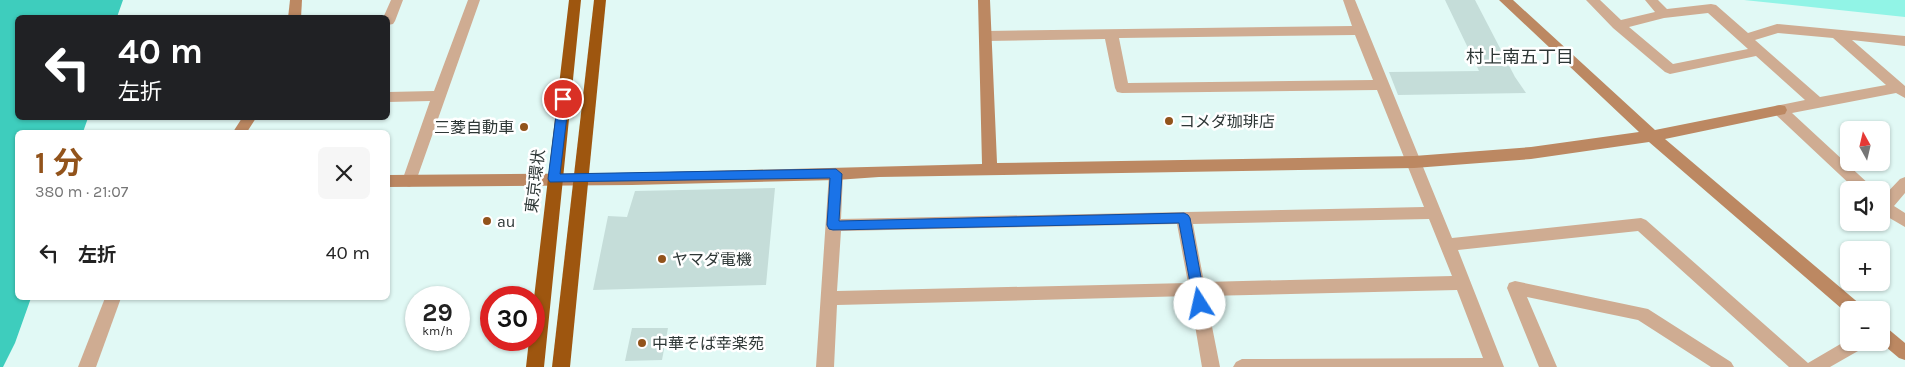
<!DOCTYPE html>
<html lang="ja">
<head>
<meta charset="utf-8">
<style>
	body { margin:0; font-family:Karla,"Noto Sans JP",sans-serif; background:#f6f6f6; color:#222; height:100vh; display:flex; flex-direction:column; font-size:19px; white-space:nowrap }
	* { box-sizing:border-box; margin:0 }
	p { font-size:16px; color:#767676 }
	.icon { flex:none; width:28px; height:28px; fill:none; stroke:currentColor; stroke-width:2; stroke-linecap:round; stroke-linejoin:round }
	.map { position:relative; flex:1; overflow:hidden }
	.sheet { position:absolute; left:15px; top:130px; width:375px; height:170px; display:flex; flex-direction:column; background:#fff; border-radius:8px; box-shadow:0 1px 4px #0004 }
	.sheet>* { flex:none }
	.hud { position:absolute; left:15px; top:15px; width:375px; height:105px; border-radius:8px; box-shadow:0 1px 4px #0004; background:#202124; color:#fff; overflow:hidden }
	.needle { width:32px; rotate:352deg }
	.fabs { position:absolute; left:1840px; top:121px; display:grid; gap:10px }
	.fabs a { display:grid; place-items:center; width:50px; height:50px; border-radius:8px; background:#fff; box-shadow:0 1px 4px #0004; font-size:25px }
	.speed { position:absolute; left:405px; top:286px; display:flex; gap:10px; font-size:25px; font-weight:700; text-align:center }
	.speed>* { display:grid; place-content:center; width:65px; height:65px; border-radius:50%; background:#fff; box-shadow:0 1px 4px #0004; line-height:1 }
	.speed small { font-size:12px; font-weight:400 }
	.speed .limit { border:8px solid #d22; background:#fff; color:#111 }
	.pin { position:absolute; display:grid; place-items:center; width:42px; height:42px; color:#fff; margin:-21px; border:2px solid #fff; border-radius:50%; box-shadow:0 1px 5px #0007 }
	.me { position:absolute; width:55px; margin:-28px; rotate:350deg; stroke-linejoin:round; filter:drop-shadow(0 0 4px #0008) }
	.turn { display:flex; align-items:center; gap:18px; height:105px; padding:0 20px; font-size:22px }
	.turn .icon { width:65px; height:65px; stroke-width:2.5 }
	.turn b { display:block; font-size:35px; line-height:42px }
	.round { display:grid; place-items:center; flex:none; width:52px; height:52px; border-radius:8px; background:#f6f6f6 }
	.headline { display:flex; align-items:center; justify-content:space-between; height:85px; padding:0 20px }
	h1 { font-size:30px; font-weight:700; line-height:38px; color:#92531b }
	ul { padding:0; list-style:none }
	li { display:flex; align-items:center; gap:15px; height:75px; padding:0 20px }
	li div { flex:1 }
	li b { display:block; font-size:19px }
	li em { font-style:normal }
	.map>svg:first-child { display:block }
	.green { fill:#91f4e6 }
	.water { fill:#3ecdbd }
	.building { fill:#c5ddd9 }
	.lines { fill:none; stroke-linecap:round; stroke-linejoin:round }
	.street { fill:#cfac92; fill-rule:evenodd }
	.secondary { fill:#bc8862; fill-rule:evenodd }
	.highway { fill:#9e560f; fill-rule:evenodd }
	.route { fill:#1a73e8; stroke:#114b97 }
	.poi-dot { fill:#92531b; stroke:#fff; stroke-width:2 }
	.labels { text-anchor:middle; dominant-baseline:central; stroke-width:5; stroke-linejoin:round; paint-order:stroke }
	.poi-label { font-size:16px; fill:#2e3736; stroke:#fff; text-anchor:start }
	.street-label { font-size:16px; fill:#2e3736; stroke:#fff }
	.neighbourhood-label { font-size:18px; fill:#2e3736; stroke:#fff }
</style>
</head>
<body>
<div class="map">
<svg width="1905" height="367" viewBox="0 0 1905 367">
	<rect width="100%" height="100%" fill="#e1f9f5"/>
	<path class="green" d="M 1744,0 L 1905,0 L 1905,17 Z"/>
	<path class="water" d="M 0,0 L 123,0 L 117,17 L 18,18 L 18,118 L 88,118 L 83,132 L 18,132 L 18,298 L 31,298 L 15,343 L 3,367 L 0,367 Z"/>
	<g class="building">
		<path d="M 1445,0 L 1475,0 L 1515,77 L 1526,93 L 1398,95 L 1389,72 L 1479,71 Z"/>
		<path d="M 775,188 L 766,285 L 593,290 L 608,216 L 627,217 L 635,191 Z"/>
		<path d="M 632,328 L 668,328 L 662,360 L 625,361 Z"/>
	</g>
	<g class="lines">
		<g class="street">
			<path d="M 391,0 L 403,0 L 395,21 L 393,24 L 388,25 L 388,18 L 383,18 Z"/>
			<path d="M 468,0 L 480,0 L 416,181 L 414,185 L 409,187 L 404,185 L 402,181 L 430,101 L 388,102 L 388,92 L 434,91 Z"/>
			<path d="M 1343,0 L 1355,0 L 1452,238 L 1641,218 L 1646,220 L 1808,363 L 1849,339 L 1849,342 L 1867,342 L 1865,347 L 1830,367 L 1789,367 L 1638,231 L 1458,250 L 1504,367 L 1233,367 L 1236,362 L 1242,359 L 1483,358 L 1457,290 L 1206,296 L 1220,367 L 1202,367 L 1190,296 L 837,305 L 834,367 L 816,367 L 829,174 L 831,170 L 836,168 L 841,170 L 843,174 L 841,219 L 1424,207 L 1377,90 L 1122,93 L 1117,92 L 1115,88 L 1105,39 L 986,41 L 981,39 L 979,36 L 981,33 L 986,31 L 1352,26 ZM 1355,35 L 1373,80 L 1128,83 L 1119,38 ZM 1429,219 L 1452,276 L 1204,282 L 1193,224 ZM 1177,224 L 1188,283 L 837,291 L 841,231 Z"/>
			<path d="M 1586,0 L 1600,0 L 1621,20 L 1655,12 L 1645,0 L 1658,0 L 1667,9 L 1711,4 L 1716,5 L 1748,33 L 1777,24 L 1905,36 L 1905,46 L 1852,40 L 1905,86 L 1905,98 L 1896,93 L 1792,113 L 1871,186 L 1874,190 L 1856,190 L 1775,114 L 1773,110 L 1775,106 L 1805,100 L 1756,56 L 1670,74 L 1665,72 L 1613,28 ZM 1708,13 L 1748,49 L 1673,64 L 1629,27 L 1664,18 ZM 1778,33 L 1833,38 L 1886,85 L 1820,97 L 1755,40 Z"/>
			<path d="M 1905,177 L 1905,193 L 1894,206 L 1905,213 L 1905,227 L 1881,213 L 1881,199 L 1900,179 Z"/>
			<path d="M 1515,281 L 1648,309 L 1731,362 L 1734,367 L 1711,367 L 1638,320 L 1527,297 L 1557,367 L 1539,367 L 1507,288 L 1509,283 Z"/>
			<path d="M 105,298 L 121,298 L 96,367 L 78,367 Z"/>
		</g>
		<g class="secondary">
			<path d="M 290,0 L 302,0 L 301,18 L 288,18 Z"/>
			<path d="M 978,0 L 990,0 L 997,163 L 1414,156 L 1531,147 L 1639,132 L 1499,0 L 1513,0 L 1655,130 L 1780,105 L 1785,106 L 1787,110 L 1785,114 L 1780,115 L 1665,139 L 1861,305 L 1863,310 L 1849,310 L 1849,315 L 1649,142 L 1531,159 L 1414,168 L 879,177 L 836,180 L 632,185 L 388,187 L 388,175 L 632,173 L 982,164 Z"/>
			<path d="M 242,118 L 256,118 L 247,132 L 233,132 Z"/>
			<path d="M 1881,326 L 1887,328 L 1905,343 L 1905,360 L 1899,358 L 1880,342 Z"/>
		</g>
		<g class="highway">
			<path d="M 569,0 L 581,0 L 544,367 L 526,367 L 529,340 L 534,340 L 534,298 Z"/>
			<path d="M 594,0 L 606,0 L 570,367 L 552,367 Z"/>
		</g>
	</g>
	<path class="route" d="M 563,95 L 569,99 L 560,174 L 836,169 L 842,174 L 839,221 L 1184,213 L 1188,215 L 1190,218 L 1206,304 L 1204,308 L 1200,309 L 1195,308 L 1194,304 L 1179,223 L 833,230 L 829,229 L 827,225 L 830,178 L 550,182 L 548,179 L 558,99 Z"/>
	<g class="poi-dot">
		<circle cx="1169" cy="121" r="5"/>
		<circle cx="524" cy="127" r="5"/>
		<circle cx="487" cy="221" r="5"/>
		<circle cx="662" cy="259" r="5"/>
		<circle cx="642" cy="343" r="5"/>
	</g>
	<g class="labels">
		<g class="poi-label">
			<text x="1179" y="121">コメダ珈琲店</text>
			<text x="514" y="127" text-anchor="end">三菱自動車</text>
			<text x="497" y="221">au</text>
			<text x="672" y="259">ヤマダ電機</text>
			<text x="652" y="343">中華そば幸楽苑</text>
		</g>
		<g class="street-label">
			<text transform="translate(535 181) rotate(-83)">東京環状</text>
		</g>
		<g class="neighbourhood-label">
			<text x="1520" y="57">村上南五丁目</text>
		</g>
	</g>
</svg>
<div class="fabs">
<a><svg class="needle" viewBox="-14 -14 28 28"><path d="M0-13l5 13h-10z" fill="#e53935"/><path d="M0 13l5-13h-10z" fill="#767676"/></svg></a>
<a><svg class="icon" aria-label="sound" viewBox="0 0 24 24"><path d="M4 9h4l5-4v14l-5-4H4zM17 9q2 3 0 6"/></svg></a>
<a>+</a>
<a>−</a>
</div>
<div class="speed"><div>29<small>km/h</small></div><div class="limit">30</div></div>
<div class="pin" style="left:563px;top:99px;background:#d93025"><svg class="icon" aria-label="arrive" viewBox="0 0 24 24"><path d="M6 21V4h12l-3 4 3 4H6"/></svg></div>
<svg class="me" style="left:1200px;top:304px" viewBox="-20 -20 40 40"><circle r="19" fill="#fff"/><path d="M0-13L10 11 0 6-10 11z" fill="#1a73e8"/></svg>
<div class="hud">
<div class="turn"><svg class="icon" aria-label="left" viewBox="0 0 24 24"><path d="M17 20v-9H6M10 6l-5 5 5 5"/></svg><div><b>40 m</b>左折</div></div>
</div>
<section class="sheet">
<div class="headline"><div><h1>1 分</h1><p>380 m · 21:07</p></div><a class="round"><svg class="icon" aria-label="close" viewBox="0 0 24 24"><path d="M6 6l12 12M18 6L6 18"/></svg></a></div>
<ul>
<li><svg class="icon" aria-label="left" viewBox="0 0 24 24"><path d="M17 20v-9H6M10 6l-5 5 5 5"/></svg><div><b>左折</b></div><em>40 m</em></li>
</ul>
</section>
</div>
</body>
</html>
